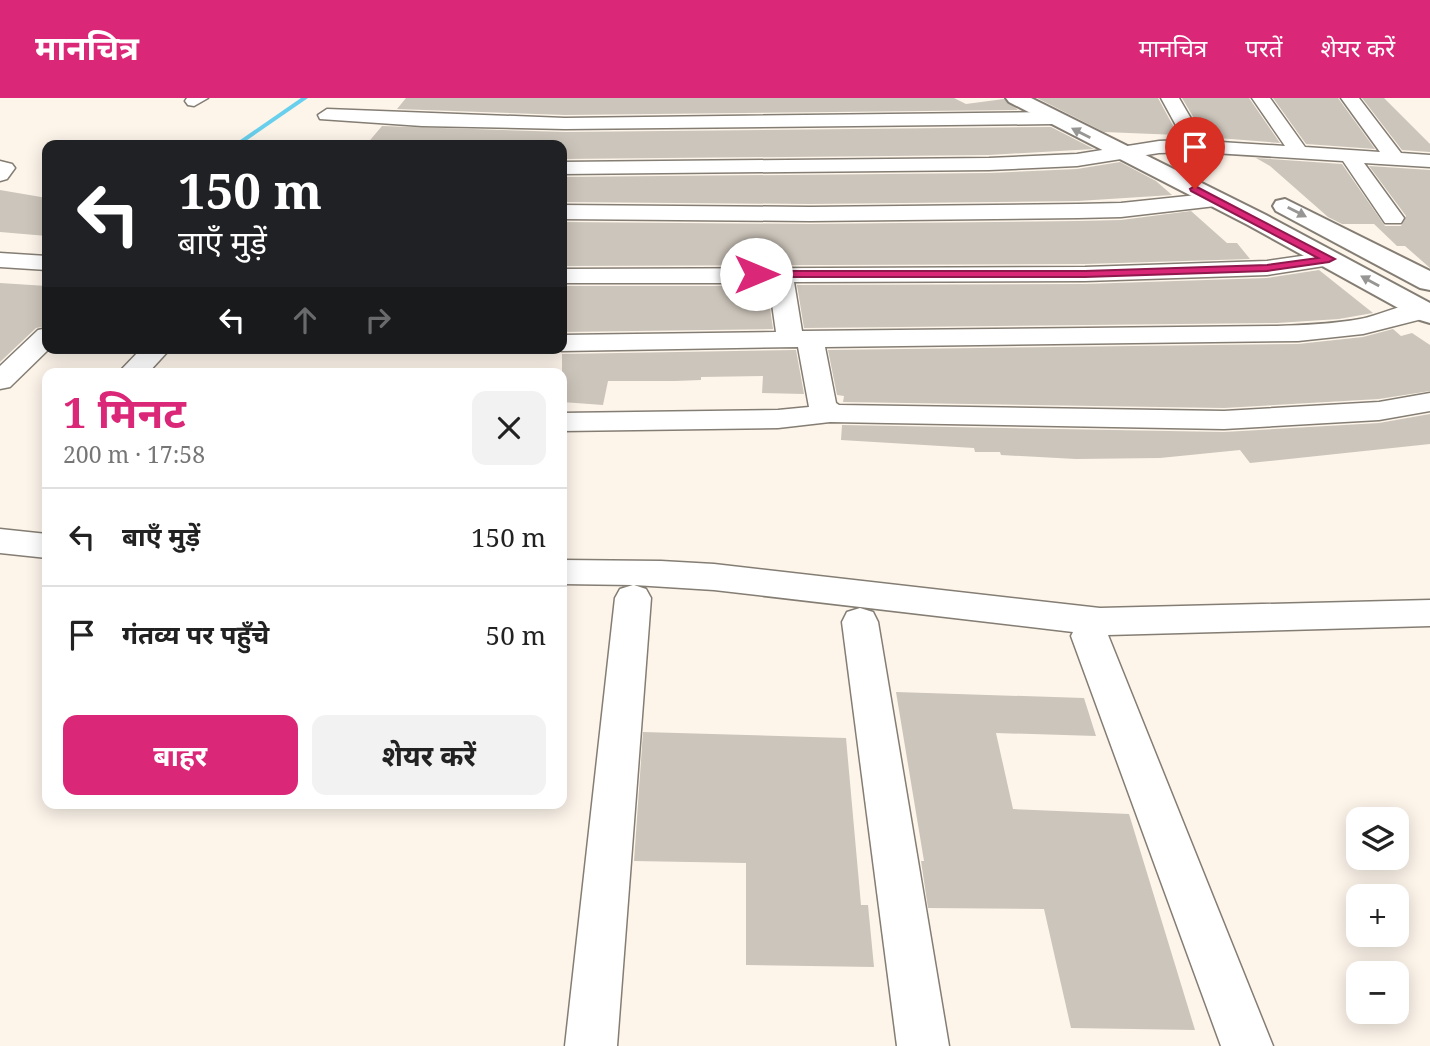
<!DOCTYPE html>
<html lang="hi">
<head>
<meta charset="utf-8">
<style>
	body { margin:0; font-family:"Noto Serif","Noto Sans Devanagari",serif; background:#f2f2f2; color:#222; height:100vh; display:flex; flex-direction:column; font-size:26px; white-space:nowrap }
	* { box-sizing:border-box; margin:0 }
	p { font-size:23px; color:#767676 }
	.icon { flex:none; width:38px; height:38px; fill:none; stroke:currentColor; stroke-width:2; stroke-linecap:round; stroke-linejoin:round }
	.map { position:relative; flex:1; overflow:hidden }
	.drawer { position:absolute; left:42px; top:270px; width:525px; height:441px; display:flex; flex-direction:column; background:#fff; border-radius:14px; box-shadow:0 4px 18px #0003 }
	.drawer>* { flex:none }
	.hud { position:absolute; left:42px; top:42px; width:525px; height:214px; border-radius:14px; box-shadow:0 4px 18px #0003; background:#202124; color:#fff; overflow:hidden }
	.buttons { position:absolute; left:1346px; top:709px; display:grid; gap:14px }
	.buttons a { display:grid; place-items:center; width:63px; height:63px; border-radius:14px; background:#fff; box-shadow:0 4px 18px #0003; font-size:35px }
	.pin { position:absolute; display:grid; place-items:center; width:60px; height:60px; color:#fff; margin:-72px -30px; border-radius:50% 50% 50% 0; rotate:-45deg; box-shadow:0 0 7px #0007 }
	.pin .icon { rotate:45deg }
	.me { position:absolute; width:77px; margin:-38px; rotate:90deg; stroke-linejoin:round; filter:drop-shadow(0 0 5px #0008) }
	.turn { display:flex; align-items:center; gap:24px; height:147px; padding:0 21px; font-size:32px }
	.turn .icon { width:91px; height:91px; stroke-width:2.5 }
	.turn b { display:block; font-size:49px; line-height:60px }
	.lanes { display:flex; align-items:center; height:66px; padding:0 21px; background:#0003; justify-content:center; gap:35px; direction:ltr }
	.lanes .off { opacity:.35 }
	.round { display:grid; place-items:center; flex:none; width:74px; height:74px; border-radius:14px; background:#f2f2f2 }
	.summary { display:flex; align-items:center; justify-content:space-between; height:119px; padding:0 21px }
	h1 { font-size:42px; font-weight:700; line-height:52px; color:#db2777 }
	.cta { display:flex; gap:14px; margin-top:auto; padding:14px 21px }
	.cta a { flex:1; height:80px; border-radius:14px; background:#db2777; color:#fff; font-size:28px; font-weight:700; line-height:80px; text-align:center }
	.cta a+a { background:#f2f2f2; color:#222 }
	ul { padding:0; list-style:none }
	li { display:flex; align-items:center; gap:21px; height:98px; padding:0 21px; border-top:2px solid #e0e0e0 }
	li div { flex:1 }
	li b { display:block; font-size:26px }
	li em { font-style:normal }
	header { display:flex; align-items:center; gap:42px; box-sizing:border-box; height:98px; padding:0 35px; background:#db2777; color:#fff }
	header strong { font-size:33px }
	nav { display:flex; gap:38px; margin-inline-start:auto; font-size:24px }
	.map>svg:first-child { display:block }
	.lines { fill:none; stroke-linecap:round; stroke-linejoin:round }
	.stream { fill:#68cfec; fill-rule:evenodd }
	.building { fill:#ccc5bb }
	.street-casing { stroke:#847d73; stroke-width:3 }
	.secondary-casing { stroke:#847d73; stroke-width:4 }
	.street { fill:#fff; fill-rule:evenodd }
	.secondary { fill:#fff; fill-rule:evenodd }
	.oneway { fill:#979694 }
	.route { fill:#db2777; stroke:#8e194d; stroke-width:2 }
</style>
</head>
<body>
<header>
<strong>मानचित्र</strong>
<nav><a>मानचित्र</a><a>परतें</a><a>शेयर करें</a></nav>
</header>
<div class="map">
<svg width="1430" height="948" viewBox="0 0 1430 948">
	<rect width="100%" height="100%" fill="#fdf5ea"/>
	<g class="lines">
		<path class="stream" d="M 301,0 L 308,0 L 240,47 L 233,47 Z"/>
	</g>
	<g class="building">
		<path d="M 406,0 L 954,0 L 966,6 L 1004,1 L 1018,12 L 565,17 L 397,11 Z"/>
		<path d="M 1037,0 L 1158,0 L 1178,37 L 1104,34 Z"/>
		<path d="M 1182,0 L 1249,0 L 1280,45 L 1205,39 Z"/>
		<path d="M 1273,0 L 1338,0 L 1375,51 L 1306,46 Z"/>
		<path d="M 1362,0 L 1384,0 L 1430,46 L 1430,54 L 1402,52 Z"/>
		<path d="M 382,28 L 565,34 L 1051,29 L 1094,51 L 989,57 L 562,61 L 562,47 L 366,47 Z"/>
		<path d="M 1256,60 L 1342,66 L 1385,128 L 1401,128 L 1406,118 L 1369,68 L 1430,72 L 1430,170 L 1405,148 L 1397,148 L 1374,126 L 1342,126 L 1328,119 L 1270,68 Z"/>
		<path d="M 1120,64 L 1156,83 L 1172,97 L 1078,103 L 810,106 L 562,104 L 562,79 L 989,75 L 1077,71 Z"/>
		<path d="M 0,92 L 47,100 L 47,138 L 0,134 Z"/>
		<path d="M 1191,113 L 1227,145 L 1237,145 L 1250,161 L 1085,166 L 562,168 L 562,124 L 810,126 L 1078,123 L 1121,122 Z"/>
		<path d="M 1319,172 L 1373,215 L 1339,221 L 1277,225 L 804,230 L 797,187 L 1085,186 L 1267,180 Z"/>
		<path d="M 0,185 L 47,188 L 47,228 L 36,230 L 0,264 Z"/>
		<path d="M 562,188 L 767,188 L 773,231 L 562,234 Z"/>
		<path d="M 1393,231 L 1401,238 L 1412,235 L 1430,247 L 1430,293 L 1379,301 L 1224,310 L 843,304 L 844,298 L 837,297 L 828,252 L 1298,246 L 1363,239 Z"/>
		<path d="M 796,252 L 804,296 L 762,295 L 763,278 L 701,279 L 701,282 L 675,283 L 608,283 L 603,307 L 562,304 L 562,256 Z"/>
		<path d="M 1430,316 L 1430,346 L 1250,365 L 1240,352 L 1160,360 L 1076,361 L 1001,357 L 1000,354 L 975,354 L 974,350 L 841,342 L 842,327 L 1224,334 L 1379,325 Z"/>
		<path d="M 896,594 L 1084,600 L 1096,638 L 996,635 L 1013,711 L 1129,716 L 1195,932 L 1071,930 L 1044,811 L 928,810 L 921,763 L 924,763 Z"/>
		<path d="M 643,634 L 846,640 L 861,807 L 868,807 L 874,869 L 746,867 L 746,765 L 634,763 Z"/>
	</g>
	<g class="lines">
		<defs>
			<g id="street">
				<path d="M 187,0 L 208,0 L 194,8 L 188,7 L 185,3 Z"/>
				<path d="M 1161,0 L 1179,0 L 1204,43 L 1285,48 L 1252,0 L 1270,0 L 1305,49 L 1380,54 L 1341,0 L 1359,0 L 1401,55 L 1430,57 L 1430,69 L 1364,65 L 1404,120 L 1401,125 L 1385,125 L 1343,63 L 1197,54 L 1159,55 L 1077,68 L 989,72 L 562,76 L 562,64 L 989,60 L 1077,56 L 1159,43 L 1184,42 Z"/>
				<path d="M 327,11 L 565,20 L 1053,14 L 1062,20 L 1053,26 L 565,31 L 422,28 L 320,21 L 318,17 Z"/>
				<path d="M 0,63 L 12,66 L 15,70 L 7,81 L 0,83 Z"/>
				<path d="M 1216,95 L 1224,97 L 1227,102 L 1224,107 L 1121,119 L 1078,120 L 810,123 L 562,121 L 562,107 L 810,109 L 1078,106 L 1121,105 Z"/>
				<path d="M 1329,154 L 1337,156 L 1341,161 L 1337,166 L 1267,177 L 1085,183 L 794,184 L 802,233 L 1277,228 C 1305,227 1333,226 1360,221 C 1382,217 1407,202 1430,207 L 1430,219 L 1363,236 L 1298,243 L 825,249 L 836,305 L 839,307 L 1224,313 L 1379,304 L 1430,295 L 1430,313 L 1379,322 L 1224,331 L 830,324 L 778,330 L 562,333 L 562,315 L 778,312 L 809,309 L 798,249 L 562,253 L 552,250 L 562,250 L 562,237 L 776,234 L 769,185 L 562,185 L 562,171 L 1085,169 L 1267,163 Z"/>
				<path d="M 0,155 L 47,158 L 47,172 L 0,169 Z"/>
				<path d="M 47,230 L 47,250 L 50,250 L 10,289 L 0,291 L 0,268 L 38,232 Z"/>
				<path d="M 142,250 L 171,250 L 148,275 L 118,275 Z"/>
				<path d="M 0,431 L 47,436 L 47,460 L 0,455 Z"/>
				<path d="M 562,462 L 661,463 L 714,466 L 1100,510 L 1430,502 L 1430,528 L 1108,537 L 1273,948 L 1221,948 L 1071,538 L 1073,534 L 714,492 L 634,487 L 646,491 L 651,500 L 617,948 L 565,948 L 615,500 L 620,491 L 633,487 L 562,486 Z"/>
				<path d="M 860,510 L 873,514 L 878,524 L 949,948 L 897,948 L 842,524 L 847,514 Z"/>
			</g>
			<g id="secondary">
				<path d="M 1006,0 L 1031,0 L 1266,117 L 1430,205 L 1430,225 L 1420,222 L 1248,127 L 1009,4 Z"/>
				<path d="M 1285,101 L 1430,173 L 1430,192 L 1420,190 L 1276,113 L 1273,108 L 1276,103 Z"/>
			</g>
		</defs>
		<use href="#street" class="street-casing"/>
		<use href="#secondary" class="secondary-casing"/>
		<use href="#street" class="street"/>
		<use href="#secondary" class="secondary"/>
	</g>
	<defs><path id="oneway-solid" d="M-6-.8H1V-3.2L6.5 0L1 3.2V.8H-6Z" transform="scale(1.75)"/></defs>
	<g class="oneway">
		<use href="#oneway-solid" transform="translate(1081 35) rotate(-153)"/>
		<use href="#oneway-solid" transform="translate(1297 114) rotate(27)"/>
		<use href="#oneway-solid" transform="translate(1370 183) rotate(-151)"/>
	</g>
	<path class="route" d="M 1195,88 L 1335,161 L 1329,164 L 1267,173 L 1085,179 L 756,179 L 751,176 L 756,173 L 1085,173 L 1267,167 L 1318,160 L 1191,93 L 1190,91 Z"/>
</svg>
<div class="buttons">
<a><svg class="icon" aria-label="layers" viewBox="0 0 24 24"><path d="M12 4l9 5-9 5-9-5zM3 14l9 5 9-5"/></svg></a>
<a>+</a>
<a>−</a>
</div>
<div class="pin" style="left:1195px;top:91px;background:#d93025"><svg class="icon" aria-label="arrive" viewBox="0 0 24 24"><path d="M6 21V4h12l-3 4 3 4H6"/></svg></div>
<svg class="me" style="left:756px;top:176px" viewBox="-20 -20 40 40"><circle r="19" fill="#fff"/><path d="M0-13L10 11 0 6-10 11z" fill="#db2777"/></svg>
<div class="hud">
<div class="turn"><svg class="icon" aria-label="left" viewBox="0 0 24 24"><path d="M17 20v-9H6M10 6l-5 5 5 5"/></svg><div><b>150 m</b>बाएँ मुड़ें</div></div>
<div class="lanes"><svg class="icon" aria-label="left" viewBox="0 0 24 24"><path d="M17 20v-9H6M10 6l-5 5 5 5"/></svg><svg class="icon off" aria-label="ahead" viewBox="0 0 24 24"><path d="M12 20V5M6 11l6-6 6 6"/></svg><svg class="icon off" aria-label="right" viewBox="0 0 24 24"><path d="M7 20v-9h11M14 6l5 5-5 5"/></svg></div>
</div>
<section class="drawer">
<div class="summary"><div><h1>1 मिनट</h1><p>200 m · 17:58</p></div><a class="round"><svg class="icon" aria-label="close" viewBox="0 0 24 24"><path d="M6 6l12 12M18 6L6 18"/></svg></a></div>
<ul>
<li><svg class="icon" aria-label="left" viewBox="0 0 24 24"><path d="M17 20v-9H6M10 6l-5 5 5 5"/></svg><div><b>बाएँ मुड़ें</b></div><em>150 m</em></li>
<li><svg class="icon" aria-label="arrive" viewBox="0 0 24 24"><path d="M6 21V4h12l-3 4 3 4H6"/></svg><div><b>गंतव्य पर पहुँचे</b></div><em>50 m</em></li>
</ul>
<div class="cta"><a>बाहर</a><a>शेयर करें</a></div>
</section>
</div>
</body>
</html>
